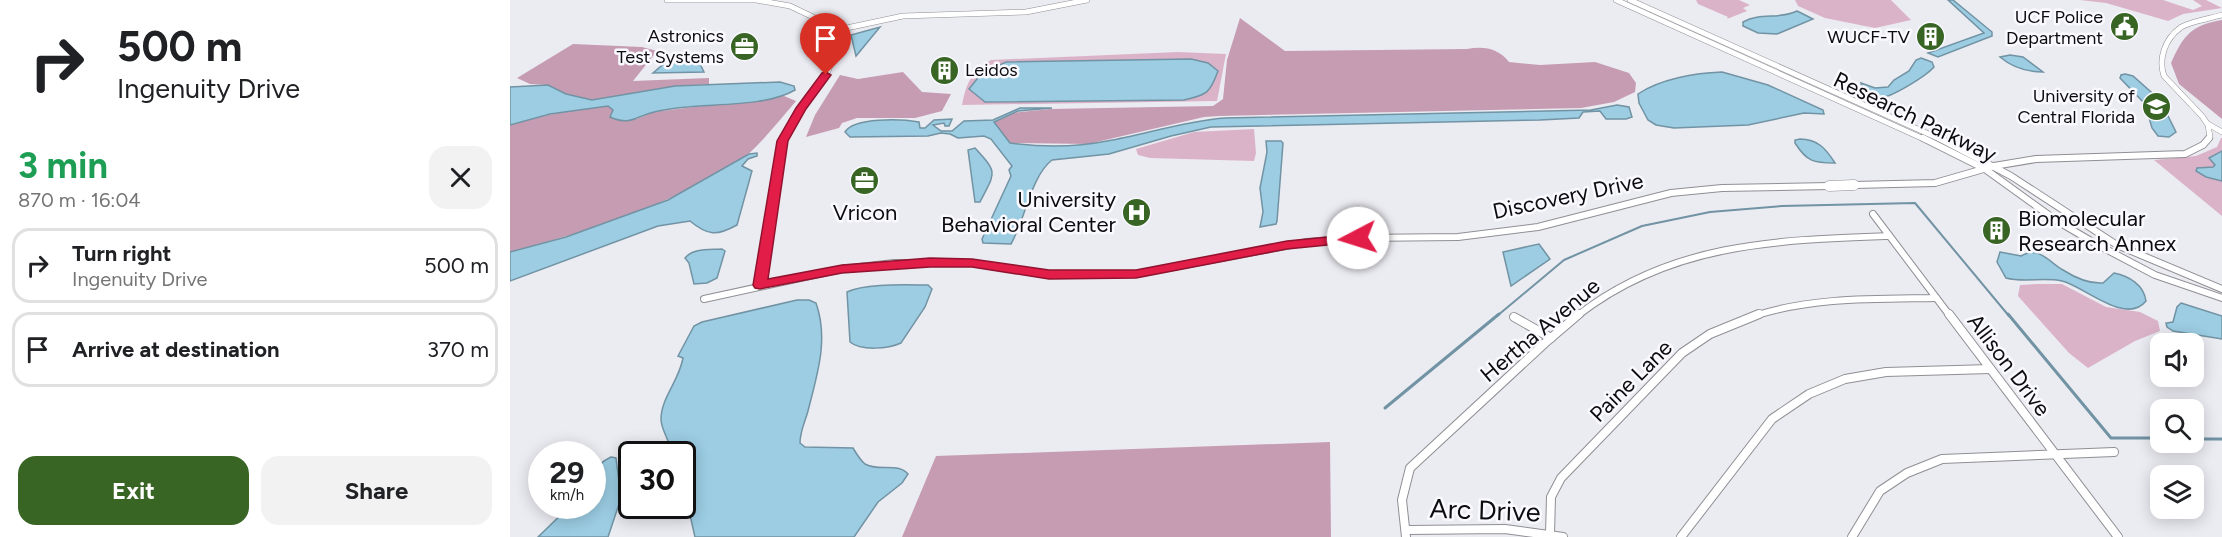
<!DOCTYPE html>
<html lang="en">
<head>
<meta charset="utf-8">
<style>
	body { margin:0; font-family:Figtree,sans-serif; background:#f2f2f2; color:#202124; height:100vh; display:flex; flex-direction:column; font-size:22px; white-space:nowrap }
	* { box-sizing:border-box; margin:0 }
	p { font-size:20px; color:#757577 }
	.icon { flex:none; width:33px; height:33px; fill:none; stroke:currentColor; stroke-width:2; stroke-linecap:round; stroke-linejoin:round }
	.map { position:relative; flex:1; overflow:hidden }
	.details { display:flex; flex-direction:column; background:#fff; width:510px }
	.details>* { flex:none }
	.banner { background:#fff; color:#202124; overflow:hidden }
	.tools { position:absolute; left:1640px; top:333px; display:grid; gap:12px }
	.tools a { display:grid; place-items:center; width:54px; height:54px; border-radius:12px; background:#fff; box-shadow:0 3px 15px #0003; font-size:30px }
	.speed { position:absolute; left:18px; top:441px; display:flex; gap:12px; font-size:30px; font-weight:700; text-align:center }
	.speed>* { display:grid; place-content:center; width:78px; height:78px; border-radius:50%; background:#fff; box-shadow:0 3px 15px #0003; line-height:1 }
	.speed small { font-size:15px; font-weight:400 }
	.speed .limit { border:3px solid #111; border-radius:9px; background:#fff; color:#111 }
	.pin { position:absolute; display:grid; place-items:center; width:51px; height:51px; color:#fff; margin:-62px -26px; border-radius:50% 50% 50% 0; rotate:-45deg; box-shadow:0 0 6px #0007 }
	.pin .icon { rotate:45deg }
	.me { position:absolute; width:66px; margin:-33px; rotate:265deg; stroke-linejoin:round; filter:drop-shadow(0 0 4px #0008) }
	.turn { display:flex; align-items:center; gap:21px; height:126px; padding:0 18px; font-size:27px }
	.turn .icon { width:78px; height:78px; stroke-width:2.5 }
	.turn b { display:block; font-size:42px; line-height:51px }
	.round { display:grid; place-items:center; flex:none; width:63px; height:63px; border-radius:18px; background:#f2f2f2 }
	.headline { display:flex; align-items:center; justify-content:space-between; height:102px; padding:0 18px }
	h1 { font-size:36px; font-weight:700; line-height:45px; color:#1e9e55 }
	.button { display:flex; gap:12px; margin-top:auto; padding:12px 18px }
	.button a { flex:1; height:69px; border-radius:18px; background:#386524; color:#fff; font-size:24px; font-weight:700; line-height:69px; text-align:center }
	.button a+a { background:#f2f2f2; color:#202124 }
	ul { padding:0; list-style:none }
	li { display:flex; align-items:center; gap:18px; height:75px; margin:0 12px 9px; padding:0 6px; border:3px solid #e0e0e0; border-radius:18px }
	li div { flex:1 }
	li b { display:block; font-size:22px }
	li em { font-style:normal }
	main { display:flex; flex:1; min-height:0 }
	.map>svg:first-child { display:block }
	.green { fill:#dbb3c9 }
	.forest { fill:#c69cb3 }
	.water { fill:#9ccde3; stroke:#7193a3; stroke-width:1.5 }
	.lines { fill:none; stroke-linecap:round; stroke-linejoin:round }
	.stream-far1 { stroke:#7193a3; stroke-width:2 }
	.stream { stroke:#7193a3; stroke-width:3 }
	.street-far2-casing { stroke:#8f8f94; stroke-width:6 }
	.street-far1-casing { stroke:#8f8f94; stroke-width:8 }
	.street-casing { stroke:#8f8f94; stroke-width:10 }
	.secondary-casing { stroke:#8f8f94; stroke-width:11 }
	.street-far2 { stroke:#fff; stroke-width:5 }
	.street-far1 { stroke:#fff; stroke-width:6 }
	.street { stroke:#fff; stroke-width:8 }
	.secondary { stroke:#fff; stroke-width:10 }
	.route { fill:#e11d48; stroke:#92132f; stroke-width:1.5 }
	.labels { text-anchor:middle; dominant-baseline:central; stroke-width:5; stroke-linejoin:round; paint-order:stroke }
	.far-poi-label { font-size:18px; fill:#0c0c0e; stroke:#f9f9ff; text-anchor:end }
	.street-label { font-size:22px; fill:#0c0c0e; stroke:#f9f9ff }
	.poi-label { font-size:22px; fill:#0c0c0e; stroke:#f9f9ff; text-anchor:end }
	.near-street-label { font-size:27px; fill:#0c0c0e; stroke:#f9f9ff }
</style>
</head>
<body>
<main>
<section class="details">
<div class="banner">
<div class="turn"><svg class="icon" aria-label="right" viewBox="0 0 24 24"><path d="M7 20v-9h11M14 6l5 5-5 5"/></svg><div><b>500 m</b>Ingenuity Drive</div></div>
</div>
<div class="headline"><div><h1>3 min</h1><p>870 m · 16:04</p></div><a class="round"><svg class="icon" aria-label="close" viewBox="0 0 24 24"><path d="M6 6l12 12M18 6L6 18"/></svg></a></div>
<ul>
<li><svg class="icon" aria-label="right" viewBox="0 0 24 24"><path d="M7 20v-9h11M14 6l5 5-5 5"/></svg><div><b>Turn right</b><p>Ingenuity Drive</p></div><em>500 m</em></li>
<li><svg class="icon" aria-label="arrive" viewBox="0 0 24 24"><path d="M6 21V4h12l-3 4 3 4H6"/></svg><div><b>Arrive at destination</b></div><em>370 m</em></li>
</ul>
<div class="button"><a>Exit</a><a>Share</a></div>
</section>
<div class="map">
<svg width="1712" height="537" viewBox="0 0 1712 537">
	<rect width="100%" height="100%" fill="#ebebf2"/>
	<g class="green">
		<path d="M 1186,0 L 1229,0 L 1240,5 L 1233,8 L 1237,11 L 1217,19 L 1218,17 L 1188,4 Z"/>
		<path d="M 1285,0 L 1381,0 L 1401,20 L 1365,28 L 1315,18 L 1288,6 Z"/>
		<path d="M 1570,0 L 1653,0 L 1683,10 L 1692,6 L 1683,0 L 1696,0 L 1712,8 L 1673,14 L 1658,21 L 1596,3 Z"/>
		<path d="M 668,52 L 716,54 L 707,101 L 452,105 C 456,83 462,71 481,60 Z"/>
		<path d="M 744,129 L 746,153 L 744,161 L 640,158 L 628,155 L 626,149 L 684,132 Z"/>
		<path d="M 1711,138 L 1712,138 L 1712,216 L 1644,160 L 1686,156 L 1707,147 Z"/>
		<path d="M 1527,284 L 1552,284 L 1596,307 L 1630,312 L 1648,321 L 1650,331 L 1625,341 L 1578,368 L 1559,353 L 1508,296 L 1510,285 Z"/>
	</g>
	<g class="forest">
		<path d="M 730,18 L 775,51 L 957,49 C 974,46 988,48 999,62 L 1030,65 L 1085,62 L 1119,73 L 1126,83 L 1125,92 L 1104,102 L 1071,108 L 709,116 L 694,117 L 578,144 L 500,143 L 484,122 L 500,113 L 540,109 L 703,106 L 713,99 L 717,60 Z"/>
		<path d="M 1712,20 L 1712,119 L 1669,84 L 1661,63 C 1673,36 1681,25 1712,20 Z"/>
		<path d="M 63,44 L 132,47 L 147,51 L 123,81 L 199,78 L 199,84 L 165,86 L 82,100 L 56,94 L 38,85 L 20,84 L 7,78 Z"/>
		<path d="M 393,72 L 412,92 L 441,94 L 432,111 L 405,118 L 347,118 L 332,123 L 329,128 L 296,137 L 305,115 L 330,75 L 348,79 Z"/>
		<path d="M 274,96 L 286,101 C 276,113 248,147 237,155 C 166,204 82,230 0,252 L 0,125 C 32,116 64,108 98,106 L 103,110 L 127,119 L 143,112 Z"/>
		<path d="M 820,442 L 821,537 L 392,537 L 426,456 Z"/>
	</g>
	<g class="water">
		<path d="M 1438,0 L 1443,0 L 1482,32 L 1482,36 L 1428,57 L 1418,53 L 1474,33 Z"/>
		<path d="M 1287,11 L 1303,19 L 1267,34 L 1248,33 L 1233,26 L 1233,22 C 1251,12 1269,20 1287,11 Z"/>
		<path d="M 370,27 L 346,56 L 341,35 Z"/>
		<path d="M 164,55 L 188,60 L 194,72 L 143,73 Z"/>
		<path d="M 1500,55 L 1513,57 L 1533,72 C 1517,72 1503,68 1490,57 Z"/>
		<path d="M 1411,58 L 1422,62 L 1424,67 C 1416,76 1381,98 1369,98 L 1353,91 L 1351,83 L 1365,88 L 1378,87 L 1384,80 L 1399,71 L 1406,60 Z"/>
		<path d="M 681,59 L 698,63 L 708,71 C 700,93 697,95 674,100 L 475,102 L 459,89 L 471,74 L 496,62 Z"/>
		<path d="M 1212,72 L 1258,85 L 1313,110 L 1314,114 L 1294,113 L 1238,125 L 1164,128 L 1146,125 L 1138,120 L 1129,103 L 1128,94 C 1150,79 1185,73 1212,72 Z"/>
		<path d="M 1615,74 L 1623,76 L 1650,100 L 1666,132 L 1659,137 L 1648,136 L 1642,128 L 1635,104 L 1610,78 L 1611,75 Z"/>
		<path d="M 270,82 L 284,86 L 285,90 C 251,110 184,101 144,112 C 124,117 121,126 100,117 L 103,110 L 98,106 L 40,114 L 0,125 L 0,87 L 38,85 L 56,94 L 82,100 L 165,86 Z"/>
		<path d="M 1107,105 L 1119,107 L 1122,117 L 1116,119 L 1096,119 L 1090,111 L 1073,112 L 1069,118 L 1030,120 L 701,127 L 661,136 L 599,154 L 542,160 C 521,176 515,220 501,244 L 473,243 L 472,239 L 501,176 L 499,170 L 502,166 L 481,139 L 474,136 L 448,138 L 440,134 L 431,133 L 418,136 L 340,137 L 335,132 C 344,117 392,119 409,122 L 410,128 L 415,128 L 424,120 L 442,119 L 439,126 L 435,126 L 434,123 L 423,125 L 431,131 L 442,131 L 454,121 L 483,120 L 510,108 L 542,108 L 508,111 L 484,122 L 500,143 C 531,147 567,147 597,141 C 637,134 675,121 715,118 L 1081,110 Z"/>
		<path d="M 1290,139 C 1308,139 1316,149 1325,163 C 1304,163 1297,162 1285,143 L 1285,140 Z"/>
		<path d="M 756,141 L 771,141 L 773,143 L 767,221 L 766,224 L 750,227 L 753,212 L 750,188 L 757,152 Z"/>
		<path d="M 465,148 C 489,174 485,172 470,202 L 465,202 L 458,150 Z"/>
		<path d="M 1712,151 L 1712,181 L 1696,177 L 1686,171 L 1687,168 L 1703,167 L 1705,165 L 1699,158 Z"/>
		<path d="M 247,153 L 247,156 L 238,159 L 232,166 L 242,171 L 227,225 C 207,236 198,236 180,221 L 148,226 L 0,281 L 0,252 L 56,237 L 158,200 L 239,154 Z"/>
		<path d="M 1029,244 L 1040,259 L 1001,286 L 993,252 Z"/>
		<path d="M 212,249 L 215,251 L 207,278 L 197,283 L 184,284 L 179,263 L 175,258 C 183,248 199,250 212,249 Z"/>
		<path d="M 1490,252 L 1511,256 C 1529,245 1540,263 1553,270 C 1564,277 1579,284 1593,283 L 1604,273 C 1619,276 1634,285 1636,301 C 1616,326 1574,286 1552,281 C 1533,277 1514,283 1496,278 L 1487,262 Z"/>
		<path d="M 418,285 L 422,289 L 415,307 L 391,343 C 378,349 351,351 340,342 L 337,292 C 355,283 397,285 418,285 Z"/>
		<path d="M 287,300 L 299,300 L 306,303 C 319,340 307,375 298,411 C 295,422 290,431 290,443 L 295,447 L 343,448 C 346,453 350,460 355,464 C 368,472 388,462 398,474 L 392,483 L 368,502 L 344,537 L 185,537 L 177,502 L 173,498 L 172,454 L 161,454 C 161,441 151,431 151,419 C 151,398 169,381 173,358 L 168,356 L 184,326 L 192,322 Z"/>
		<path d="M 1671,303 L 1712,316 L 1712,339 L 1663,331 L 1657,327 L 1656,323 L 1663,322 L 1667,307 Z"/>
		<path d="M 101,457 L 106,458 L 111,498 L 98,537 L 28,537 L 60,506 L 82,506 C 82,485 79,467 101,457 Z"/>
	</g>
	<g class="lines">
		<path class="stream-far1" d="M 987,316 L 1054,260 L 1132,226 L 1200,212 L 1272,206 L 1405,203 L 1499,316"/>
		<g class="stream">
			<path d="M 1498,314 L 1601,438 L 1650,438"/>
			<path d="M 875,408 L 989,314"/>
			<path d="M 1683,439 L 1712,439"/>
		</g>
		<defs>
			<g id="street-far2">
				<path d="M 157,0 L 246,0 L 280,6 L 303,17 L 322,48 L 323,58 L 318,71 L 291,108 L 274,140"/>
				<path d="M 1106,0 L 1416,140"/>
				<path d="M 1120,0 L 1432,140"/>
				<path d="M 313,33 L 393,16 L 516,12 L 577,0"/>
				<path d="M 1698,124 L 1712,132"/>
				<path d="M 1698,140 L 1700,137 L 1698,125 L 1692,116 L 1654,76 C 1648,59 1655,39 1670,28 C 1677,22 1702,18 1712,15"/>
			</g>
			<g id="street-far1">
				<path d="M 1413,138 L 1475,169 L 1547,221 L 1588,245 L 1645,275 L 1712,298"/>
				<path d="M 1429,138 L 1501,176 L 1607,245 L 1712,289"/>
				<path d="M 1344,185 L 1425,183 L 1484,166 L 1526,159 L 1675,154 L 1693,145 L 1699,138"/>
				<path d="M 1363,214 L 1440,316"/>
				<path d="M 250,285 L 274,138"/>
				<path d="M 194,299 L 332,269 L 384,263 L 462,263 L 539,275 L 626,274 L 797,242 L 848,238 L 948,237 L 1028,227 L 1161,193 L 1212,188 L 1319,186"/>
				<path d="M 1067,316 C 1160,243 1266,240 1379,236"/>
				<path d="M 1244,316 C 1303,297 1365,299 1426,298"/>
			</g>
			<g id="street">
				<path d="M 1439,314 L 1608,537"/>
				<path d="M 1004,317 L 1041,338"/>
				<path d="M 896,530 L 995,529 L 1053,537"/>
				<path d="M 1040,534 L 1041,497 L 1051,478 L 1172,353 L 1200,334 L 1249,314"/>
				<path d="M 896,537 L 892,500 L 900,468 L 1035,343 L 1069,314"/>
				<path d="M 1171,537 L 1262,419 L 1299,394 L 1335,379 L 1376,372 L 1480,369"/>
				<path d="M 1342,537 L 1370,491 L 1397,473 L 1432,459 L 1604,452"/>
			</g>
			<path id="secondary" d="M 1319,186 L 1344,185"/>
		</defs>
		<use href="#street-far2" class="street-far2-casing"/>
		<use href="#street-far1" class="street-far1-casing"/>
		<use href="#street" class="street-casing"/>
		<use href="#secondary" class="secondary-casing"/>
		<use href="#street-far2" class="street-far2"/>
		<use href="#street-far1" class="street-far1"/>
		<use href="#street" class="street"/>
		<use href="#secondary" class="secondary"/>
	</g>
	<path class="route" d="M 316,72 L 321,75 L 296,109 L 278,141 L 258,279 L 332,265 L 420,258 L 462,259 L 539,270 L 626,270 L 777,241 L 848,234 L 855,238 L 848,242 L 777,249 L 626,278 L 539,279 L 462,267 L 420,267 L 332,273 L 250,289 L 245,288 L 243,285 L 267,141 L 286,108 L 312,73 Z"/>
	<defs>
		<symbol id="civic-disc" viewBox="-11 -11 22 22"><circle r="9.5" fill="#386524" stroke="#f9f9ff"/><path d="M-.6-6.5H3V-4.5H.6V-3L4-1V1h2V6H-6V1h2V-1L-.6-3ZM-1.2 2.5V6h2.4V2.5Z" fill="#fff"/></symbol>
		<symbol id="building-disc" viewBox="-11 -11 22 22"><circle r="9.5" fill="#386524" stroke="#f9f9ff"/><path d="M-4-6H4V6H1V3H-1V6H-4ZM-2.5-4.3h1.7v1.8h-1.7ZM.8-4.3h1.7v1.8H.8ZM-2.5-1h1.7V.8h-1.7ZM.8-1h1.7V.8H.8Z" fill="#fff"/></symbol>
		<symbol id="office-disc" viewBox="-11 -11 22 22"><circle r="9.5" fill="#386524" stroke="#f9f9ff"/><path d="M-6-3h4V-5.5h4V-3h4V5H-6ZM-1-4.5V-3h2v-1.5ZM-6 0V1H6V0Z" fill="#fff"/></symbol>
		<symbol id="university-disc" viewBox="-11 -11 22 22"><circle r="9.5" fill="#386524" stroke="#f9f9ff"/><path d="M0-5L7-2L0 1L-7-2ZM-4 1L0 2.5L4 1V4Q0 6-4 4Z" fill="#fff"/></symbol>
		<symbol id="hospital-disc" viewBox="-11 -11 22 22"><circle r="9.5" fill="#386524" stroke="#f9f9ff"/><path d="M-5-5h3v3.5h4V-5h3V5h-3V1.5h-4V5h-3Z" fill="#fff"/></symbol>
	</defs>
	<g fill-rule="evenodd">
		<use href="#civic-disc" x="1598" y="10" width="33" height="33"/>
		<use href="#building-disc" x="1404" y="20" width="33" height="33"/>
		<use href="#office-disc" x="218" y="30" width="33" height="33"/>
		<use href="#building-disc" x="418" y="54" width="33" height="33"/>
		<use href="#university-disc" x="1630" y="90" width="33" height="33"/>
		<use href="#office-disc" x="338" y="164" width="33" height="33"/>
		<use href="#hospital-disc" x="610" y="196" width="33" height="33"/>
		<use href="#building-disc" x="1470" y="214" width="33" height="33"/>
	</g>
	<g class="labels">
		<g class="far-poi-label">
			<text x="1593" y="17">UCF Police<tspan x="1593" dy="21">Department</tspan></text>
			<text x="214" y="36">Astronics<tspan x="214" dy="21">Test Systems</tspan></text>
			<text x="1400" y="37">WUCF-TV</text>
			<text x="455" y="70" text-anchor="start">Leidos</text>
			<text x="1625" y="96">University of<tspan x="1625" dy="21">Central Florida</tspan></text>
		</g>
		<g class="street-label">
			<text transform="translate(1405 117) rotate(26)">Research Parkway</text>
			<text transform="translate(1058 196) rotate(-12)">Discovery Drive</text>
			<text transform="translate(1030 330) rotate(-40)">Hertha Avenue</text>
			<text transform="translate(1499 365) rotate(53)">Allison Drive</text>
			<text transform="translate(1121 381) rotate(-45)">Paine Lane</text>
		</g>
		<g class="poi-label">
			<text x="606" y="199">University<tspan x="606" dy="25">Behavioral Center</tspan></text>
			<text x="355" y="212" text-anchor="middle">Vricon</text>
			<text x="1508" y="218" text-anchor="start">Biomolecular<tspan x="1508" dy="25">Research Annex</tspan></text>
		</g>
		<g class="near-street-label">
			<text transform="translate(975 510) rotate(2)">Arc Drive</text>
		</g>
	</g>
</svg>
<div class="tools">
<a><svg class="icon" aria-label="sound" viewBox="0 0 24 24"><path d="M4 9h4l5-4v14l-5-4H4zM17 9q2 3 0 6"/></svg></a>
<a><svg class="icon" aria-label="search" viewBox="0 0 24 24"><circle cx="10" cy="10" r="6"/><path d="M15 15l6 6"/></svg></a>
<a><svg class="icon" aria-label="layers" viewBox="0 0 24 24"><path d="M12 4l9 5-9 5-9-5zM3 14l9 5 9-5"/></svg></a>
</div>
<div class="speed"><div>29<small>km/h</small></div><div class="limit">30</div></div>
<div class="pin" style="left:316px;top:75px;background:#d93025"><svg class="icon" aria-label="arrive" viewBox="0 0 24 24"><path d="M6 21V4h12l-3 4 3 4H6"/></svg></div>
<svg class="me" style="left:848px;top:238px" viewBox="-20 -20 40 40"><circle r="19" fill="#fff"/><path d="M0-13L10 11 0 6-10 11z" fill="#e11d48"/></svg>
</div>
</main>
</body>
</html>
